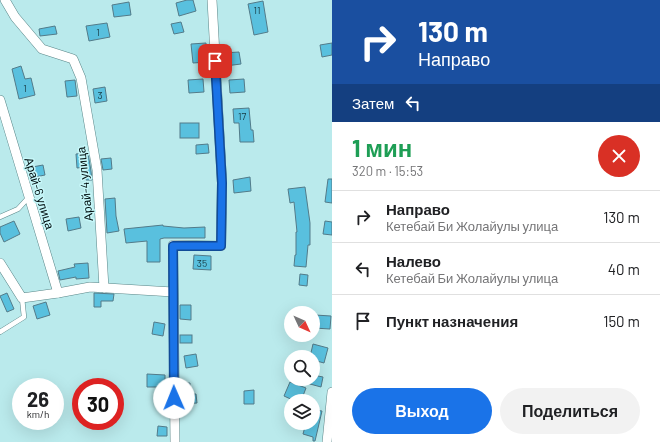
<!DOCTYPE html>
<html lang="ru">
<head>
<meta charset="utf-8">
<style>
	body { margin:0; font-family:Barlow,sans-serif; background:#f2f2f2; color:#202124; height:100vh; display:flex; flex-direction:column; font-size:15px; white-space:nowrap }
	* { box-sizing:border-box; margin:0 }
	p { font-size:13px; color:#757577 }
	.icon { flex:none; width:22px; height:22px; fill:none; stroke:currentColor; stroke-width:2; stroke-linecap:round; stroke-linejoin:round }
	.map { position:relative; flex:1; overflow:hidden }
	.sheet { display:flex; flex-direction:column; background:#fff; width:328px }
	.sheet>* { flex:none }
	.banner { background:#1a4fa0; color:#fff; overflow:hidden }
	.needle { width:26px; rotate:134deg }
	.controls { position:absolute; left:284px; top:306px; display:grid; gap:8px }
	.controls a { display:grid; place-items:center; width:36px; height:36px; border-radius:50%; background:#fff; box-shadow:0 4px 16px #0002; font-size:20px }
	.speed { position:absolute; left:12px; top:378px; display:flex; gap:8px; font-size:20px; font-weight:700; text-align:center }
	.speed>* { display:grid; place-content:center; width:52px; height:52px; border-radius:50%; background:#fff; box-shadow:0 4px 16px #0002; line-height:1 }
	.speed small { font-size:10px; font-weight:400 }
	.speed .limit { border:6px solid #d22; background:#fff; color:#111 }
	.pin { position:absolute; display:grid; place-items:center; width:34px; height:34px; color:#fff; margin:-17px; border-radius:8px; box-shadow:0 2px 6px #0006 }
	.me { position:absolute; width:44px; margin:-22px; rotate:359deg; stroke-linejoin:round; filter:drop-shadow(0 0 3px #0008) }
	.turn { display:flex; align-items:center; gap:14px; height:84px; padding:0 20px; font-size:18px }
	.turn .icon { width:52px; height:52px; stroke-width:2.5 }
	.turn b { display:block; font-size:28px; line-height:34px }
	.then { display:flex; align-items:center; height:38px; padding:0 20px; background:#0003; gap:8px; font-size:15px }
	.round { display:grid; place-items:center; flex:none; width:42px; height:42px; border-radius:21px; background:#f2f2f2 }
	.summary { display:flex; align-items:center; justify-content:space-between; height:68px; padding:0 20px }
	h1 { font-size:24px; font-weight:700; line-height:30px; color:#1e9e55 }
	.action { display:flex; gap:8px; margin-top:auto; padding:8px 20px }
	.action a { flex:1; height:46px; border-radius:24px; background:#1a73e8; color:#fff; font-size:16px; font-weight:700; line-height:46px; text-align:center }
	.action a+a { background:#f2f2f2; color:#202124 }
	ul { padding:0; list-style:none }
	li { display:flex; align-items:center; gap:12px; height:52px; padding:0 20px; border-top:1px solid #e0e0e0 }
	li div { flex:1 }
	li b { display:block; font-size:15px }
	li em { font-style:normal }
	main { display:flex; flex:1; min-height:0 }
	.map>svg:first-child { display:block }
	.building { fill:#59c0de; stroke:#537b89 }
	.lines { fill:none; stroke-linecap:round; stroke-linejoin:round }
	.service-casing { stroke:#598688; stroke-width:5.5 }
	.minor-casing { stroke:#598688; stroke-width:10 }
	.service { stroke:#fff; stroke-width:4.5 }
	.minor { stroke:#fff; stroke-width:9 }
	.route-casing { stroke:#114b97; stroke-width:10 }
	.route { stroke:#1a73e8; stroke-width:7 }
	.labels { text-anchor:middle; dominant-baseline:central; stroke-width:3; stroke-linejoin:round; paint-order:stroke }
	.number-label { font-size:10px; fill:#173b44 }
	.street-label { font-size:12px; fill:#010f10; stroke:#c7f8fa }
</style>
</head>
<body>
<main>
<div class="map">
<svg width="332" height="442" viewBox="0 0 332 442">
	<rect width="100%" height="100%" fill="#baeaec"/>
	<g class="building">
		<path d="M 187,0 L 193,0 L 196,11 L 179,16 L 176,3 Z"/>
		<path d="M 263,1 L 268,32 L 254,35 L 248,4 Z"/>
		<path d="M 129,2 L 131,15 L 114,17 L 112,5 Z"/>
		<path d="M 181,22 L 184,32 L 174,34 L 171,24 Z"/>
		<path d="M 107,23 L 110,37 L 89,41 L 86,26 Z"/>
		<path d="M 55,26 L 57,34 L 40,36 L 39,29 Z"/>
		<path d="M 206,43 L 207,62 L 193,63 L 191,44 Z"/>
		<path d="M 332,43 L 332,55 L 322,57 L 320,45 Z"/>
		<path d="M 239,52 L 241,64 L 225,66 L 224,53 Z"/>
		<path d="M 21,66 L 25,79 L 31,78 L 35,95 L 19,99 L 12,69 Z"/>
		<path d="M 203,79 L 204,92 L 189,93 L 188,80 Z"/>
		<path d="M 244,79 L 245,92 L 230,93 L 229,80 Z"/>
		<path d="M 75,80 L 77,96 L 67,97 L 65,81 Z"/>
		<path d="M 105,87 L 107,101 L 95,103 L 93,89 Z"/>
		<path d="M 249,108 L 251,130 L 253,130 L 254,142 L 240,142 L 239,123 L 234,123 L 233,109 Z"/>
		<rect x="180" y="123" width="19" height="15"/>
		<path d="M 208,144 L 209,153 L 196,154 L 196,145 Z"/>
		<path d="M 88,153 L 91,171 L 92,180 L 86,180 L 86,167 L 77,168 L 76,154 Z"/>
		<path d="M 111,158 L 112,169 L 103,170 L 101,159 Z"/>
		<path d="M 43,165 L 45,175 L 30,178 L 27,168 Z"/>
		<path d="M 250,177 L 251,191 L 234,193 L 233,180 Z"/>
		<path d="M 328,179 L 332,179 L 332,203 L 325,202 Z"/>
		<path d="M 305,187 L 310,223 L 310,245 L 308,245 L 306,267 L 294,266 L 295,255 L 296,255 L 296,232 L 297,232 L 294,202 L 290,203 L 288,189 Z"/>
		<path d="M 115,198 L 116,216 L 119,231 L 107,233 L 105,199 Z"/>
		<path d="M 79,217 L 81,228 L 68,231 L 66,219 Z"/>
		<path d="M 14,221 L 20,234 L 4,242 L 0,233 L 0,227 Z"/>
		<path d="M 325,221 L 332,222 L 332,235 L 323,234 Z"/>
		<path d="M 163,225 L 163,226 L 184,228 L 205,227 L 205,238 L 164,238 L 160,239 L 160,262 L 147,262 L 147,241 L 126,243 L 124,229 Z"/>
		<path d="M 194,255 L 211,256 L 211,270 L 193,269 Z"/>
		<path d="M 88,263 L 89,278 L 76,279 L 76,277 L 60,280 L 58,271 L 75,267 L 74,264 Z"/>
		<path d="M 300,274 L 308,275 L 307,286 L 299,285 Z"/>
		<path d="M 7,293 L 14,309 L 7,312 L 0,296 Z"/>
		<path d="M 94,293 L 114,294 L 113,301 L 101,301 L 101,307 L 94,307 Z"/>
		<path d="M 46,302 L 50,315 L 37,319 L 33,306 Z"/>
		<path d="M 180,305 L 191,305 L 191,320 L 180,319 Z"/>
		<path d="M 315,315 L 331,316 L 330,329 L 314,328 Z"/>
		<path d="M 154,322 L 165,324 L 163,336 L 152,334 Z"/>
		<rect x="180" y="335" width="12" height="8"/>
		<path d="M 313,344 L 328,348 L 324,363 L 313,360 L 313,357 L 310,357 Z"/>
		<path d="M 196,354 L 198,366 L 186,368 L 184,356 Z"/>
		<path d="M 147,374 L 165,375 L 165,387 L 147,387 Z"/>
		<path d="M 313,375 L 323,377 L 321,387 L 299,381 L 299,379 L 313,379 Z"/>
		<path d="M 290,382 L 306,388 L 301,401 L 295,401 L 284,396 Z"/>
		<path d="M 181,383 L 190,383 L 190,394 L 196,394 L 197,403 L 181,404 Z"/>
		<path d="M 254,390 L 254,404 L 244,404 L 244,391 Z"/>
		<path d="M 314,410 L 322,411 L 315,441 L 313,441 L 313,437 L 303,434 L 306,423 L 313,425 Z"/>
		<path d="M 158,426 L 167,427 L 167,436 L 157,436 Z"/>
	</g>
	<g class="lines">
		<defs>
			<g id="service">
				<path d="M 0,217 L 18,209 L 29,197"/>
				<path d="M 0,332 L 24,317 L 22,298"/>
			</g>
			<g id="minor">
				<path d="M 5,0 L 15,17 L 42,49 L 73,59 L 81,78 L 97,170 L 104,288"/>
				<path d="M 0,100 L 58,293"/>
				<path d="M 0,263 L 22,298 L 58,293 L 90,287 L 173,292"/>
				<path d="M 175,442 L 173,245 L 221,246 L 222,183 L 212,0"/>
				<path d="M 327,442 L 332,392"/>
			</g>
		</defs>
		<use href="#service" class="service-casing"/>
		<use href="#minor" class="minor-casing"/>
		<use href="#service" class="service"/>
		<use href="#minor" class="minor"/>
	</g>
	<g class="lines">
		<defs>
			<path id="route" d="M 174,398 L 173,246 L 221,246 L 222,183 L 215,61"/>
		</defs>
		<use href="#route" class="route-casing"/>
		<use href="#route" class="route"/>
	</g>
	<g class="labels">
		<g class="number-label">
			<text x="257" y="10">11</text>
			<text x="98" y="32">1</text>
			<text x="25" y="88">1</text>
			<text x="100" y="95">3</text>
			<text x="242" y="116">17</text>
			<text x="202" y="263">35</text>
		</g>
		<g class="street-label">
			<text transform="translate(84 184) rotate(-96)">Арай-4 улица</text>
			<text transform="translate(40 193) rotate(73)">Арай-6 улица</text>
		</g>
	</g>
</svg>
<div class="controls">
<a><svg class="needle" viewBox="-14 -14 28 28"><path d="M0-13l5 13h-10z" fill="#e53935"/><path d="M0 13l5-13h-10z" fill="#757577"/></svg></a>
<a><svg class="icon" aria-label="search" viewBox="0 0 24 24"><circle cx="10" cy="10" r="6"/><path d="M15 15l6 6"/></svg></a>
<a><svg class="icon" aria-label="layers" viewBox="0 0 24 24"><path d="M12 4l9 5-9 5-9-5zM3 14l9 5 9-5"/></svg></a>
</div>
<div class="speed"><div>26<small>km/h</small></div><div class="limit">30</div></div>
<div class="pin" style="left:215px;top:61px;background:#d93025"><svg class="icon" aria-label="arrive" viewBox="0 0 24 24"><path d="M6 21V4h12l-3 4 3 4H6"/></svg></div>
<svg class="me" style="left:174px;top:398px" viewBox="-20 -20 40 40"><circle r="19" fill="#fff"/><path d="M0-13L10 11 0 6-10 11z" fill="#1a73e8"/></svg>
</div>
<section class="sheet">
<div class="banner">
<div class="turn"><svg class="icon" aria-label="right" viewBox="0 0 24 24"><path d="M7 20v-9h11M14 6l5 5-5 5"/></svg><div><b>130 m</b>Направо</div></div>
<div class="then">Затем<svg class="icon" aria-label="left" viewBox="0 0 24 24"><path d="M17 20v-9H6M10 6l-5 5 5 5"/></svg></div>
</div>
<div class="summary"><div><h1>1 мин</h1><p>320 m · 15:53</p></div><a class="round" style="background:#d93025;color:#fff"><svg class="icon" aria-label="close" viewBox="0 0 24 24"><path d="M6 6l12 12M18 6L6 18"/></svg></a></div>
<ul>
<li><svg class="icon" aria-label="right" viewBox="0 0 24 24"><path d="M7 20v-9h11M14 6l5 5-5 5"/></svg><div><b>Направо</b><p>Кетебай Би Жолайулы улица</p></div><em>130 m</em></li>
<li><svg class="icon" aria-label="left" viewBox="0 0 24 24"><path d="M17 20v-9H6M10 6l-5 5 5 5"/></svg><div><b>Налево</b><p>Кетебай Би Жолайулы улица</p></div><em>40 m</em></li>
<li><svg class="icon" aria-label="arrive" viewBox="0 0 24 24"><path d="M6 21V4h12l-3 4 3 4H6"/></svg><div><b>Пункт назначения</b></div><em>150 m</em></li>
</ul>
<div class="action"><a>Выход</a><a>Поделиться</a></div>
</section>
</main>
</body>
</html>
